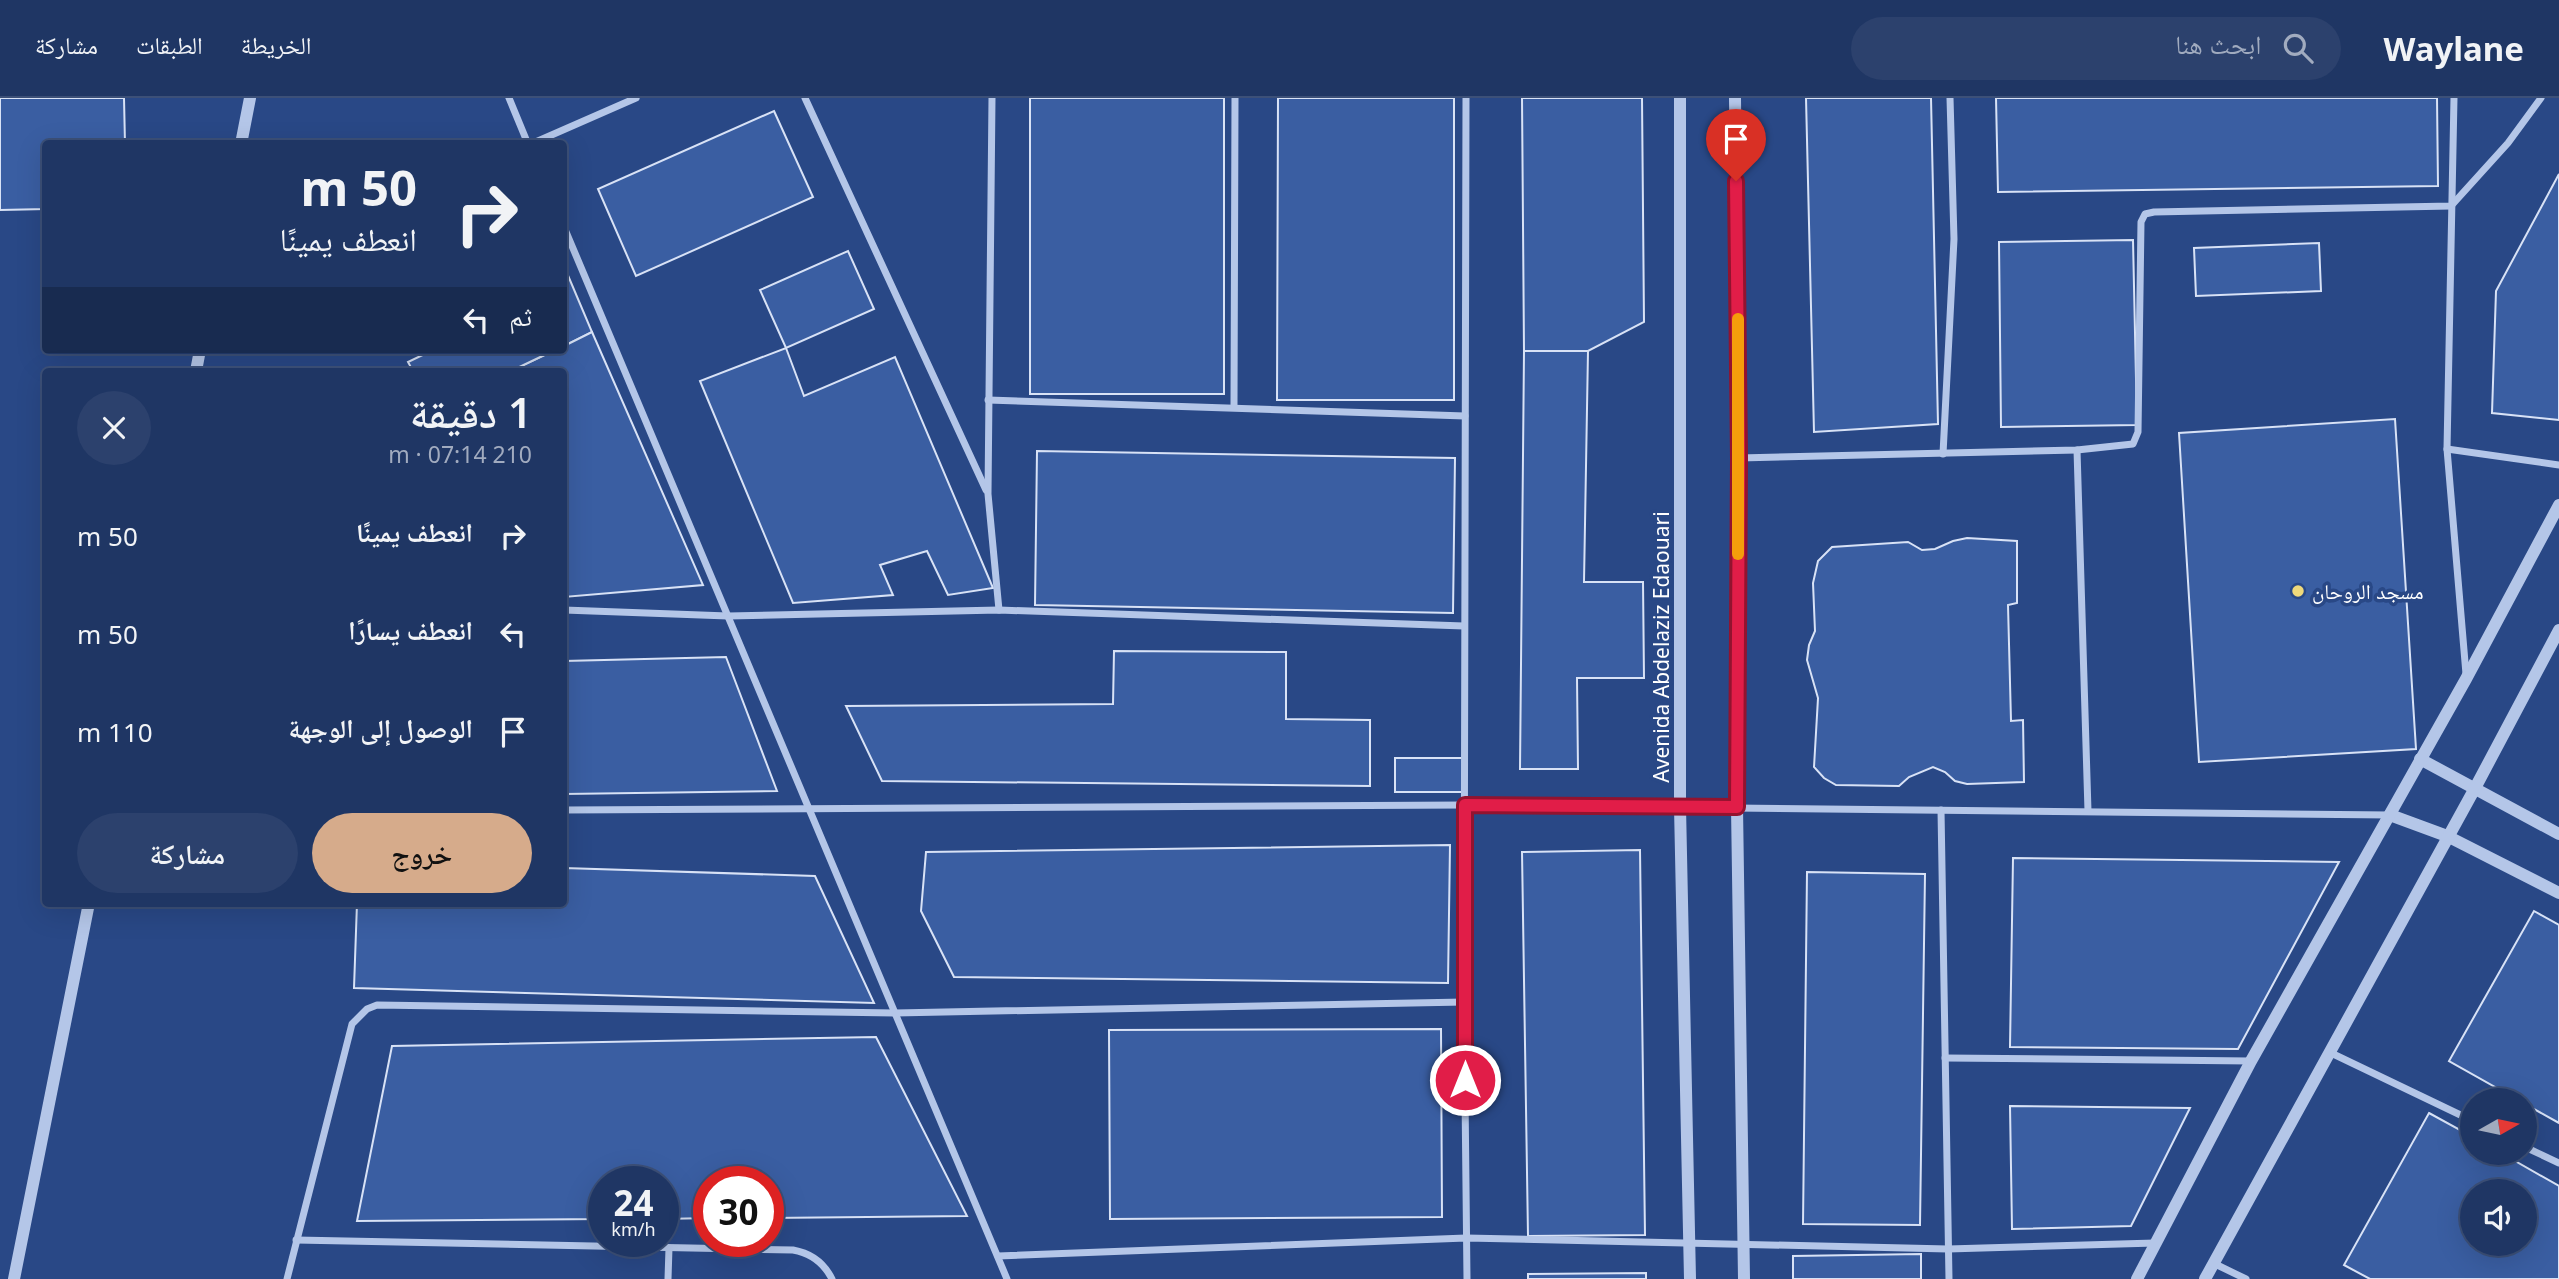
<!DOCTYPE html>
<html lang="ar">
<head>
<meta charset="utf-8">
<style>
	body { margin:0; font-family:"Noto Sans","Noto Naskh Arabic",sans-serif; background:#2c416d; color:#f1f3f6; direction:rtl; height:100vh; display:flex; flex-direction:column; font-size:26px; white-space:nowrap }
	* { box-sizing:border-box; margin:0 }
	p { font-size:23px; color:#a1abbf }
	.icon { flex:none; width:38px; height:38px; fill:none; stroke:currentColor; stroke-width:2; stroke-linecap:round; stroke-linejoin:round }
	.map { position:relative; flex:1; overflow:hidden; direction:ltr }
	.details { position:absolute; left:42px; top:270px; width:525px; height:539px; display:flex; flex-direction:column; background:#1f3664; border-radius:7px; box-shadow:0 7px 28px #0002,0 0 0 2px #3c5078; direction:rtl }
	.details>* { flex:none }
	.banner { position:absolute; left:42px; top:42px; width:525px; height:214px; border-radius:7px; box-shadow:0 7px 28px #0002,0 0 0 2px #3c5078; direction:rtl; background:#1f3664; color:#f1f3f6; overflow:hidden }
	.needle { width:46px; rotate:81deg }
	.controls { position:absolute; left:2460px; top:990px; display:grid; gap:14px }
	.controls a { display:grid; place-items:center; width:77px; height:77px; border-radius:50%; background:#1f3664; box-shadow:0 7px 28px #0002,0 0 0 2px #3c5078; font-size:35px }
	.speed { position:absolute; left:588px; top:1068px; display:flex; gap:14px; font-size:35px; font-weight:700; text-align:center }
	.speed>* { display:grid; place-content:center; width:91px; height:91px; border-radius:50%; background:#1f3664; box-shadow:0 7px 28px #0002,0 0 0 2px #3c5078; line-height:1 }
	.speed small { font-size:18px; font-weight:400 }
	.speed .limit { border:10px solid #d22; background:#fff; color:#111 }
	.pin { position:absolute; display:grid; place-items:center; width:60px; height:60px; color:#fff; margin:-72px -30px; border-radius:50% 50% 50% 0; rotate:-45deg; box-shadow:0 0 7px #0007 }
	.pin .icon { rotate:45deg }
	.me { position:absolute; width:77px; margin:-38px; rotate:0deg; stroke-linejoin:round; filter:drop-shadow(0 0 5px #0008) }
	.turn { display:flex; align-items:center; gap:24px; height:147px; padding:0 35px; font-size:32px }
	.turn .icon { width:91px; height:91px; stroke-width:2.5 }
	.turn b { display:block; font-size:49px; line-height:60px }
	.then { display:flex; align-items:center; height:66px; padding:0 35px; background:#0003; gap:14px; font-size:26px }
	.round { display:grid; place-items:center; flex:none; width:74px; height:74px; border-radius:37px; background:#2c416d }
	.headline { display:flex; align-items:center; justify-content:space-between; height:119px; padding:0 35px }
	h1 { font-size:42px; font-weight:600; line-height:52px }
	.button { display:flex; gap:14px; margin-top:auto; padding:14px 35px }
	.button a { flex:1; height:80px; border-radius:42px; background:#d6ab8b; color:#111; font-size:28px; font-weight:600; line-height:80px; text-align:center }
	.button a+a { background:#2c416d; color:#f1f3f6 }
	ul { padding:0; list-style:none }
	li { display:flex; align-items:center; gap:21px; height:98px; padding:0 35px }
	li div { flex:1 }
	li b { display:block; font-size:26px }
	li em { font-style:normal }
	header { display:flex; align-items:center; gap:42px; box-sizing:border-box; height:98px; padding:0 35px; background:#1f3664; border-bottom:2px solid #3c5078 }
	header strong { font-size:33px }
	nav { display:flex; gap:38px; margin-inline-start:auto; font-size:24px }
	.search { width:490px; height:63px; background:#2c416d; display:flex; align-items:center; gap:18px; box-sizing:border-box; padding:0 24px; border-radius:38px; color:#a1abbf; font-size:26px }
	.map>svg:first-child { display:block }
	.building { fill:#3a5ea2; stroke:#d8e2f6; stroke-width:2; fill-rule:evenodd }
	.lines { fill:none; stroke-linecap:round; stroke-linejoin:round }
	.minor { stroke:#b4c6e8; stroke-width:7 }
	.tertiary { stroke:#b4c6e8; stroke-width:12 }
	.route-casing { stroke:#92132f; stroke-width:18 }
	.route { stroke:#e11d48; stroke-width:12 }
	.slow { stroke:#f59e0b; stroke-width:12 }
	.poi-dot { fill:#efd97b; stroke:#294886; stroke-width:2.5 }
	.labels { text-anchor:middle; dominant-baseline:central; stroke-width:7; stroke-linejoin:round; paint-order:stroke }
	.poi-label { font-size:21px; fill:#fff; stroke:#294886; text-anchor:start }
	.street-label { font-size:21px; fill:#fff; stroke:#294886 }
</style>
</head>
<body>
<header>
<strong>Waylane</strong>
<div class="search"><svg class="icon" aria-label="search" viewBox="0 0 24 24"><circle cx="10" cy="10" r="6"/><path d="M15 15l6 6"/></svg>ابحث هنا</div>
<nav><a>الخريطة</a><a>الطبقات</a><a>مشاركة</a></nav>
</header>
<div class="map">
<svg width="2559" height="1181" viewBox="0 0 2559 1181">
	<rect width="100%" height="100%" fill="#294886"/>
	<g class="building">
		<path d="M 0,0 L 124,0 L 125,46 L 46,46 L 46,111 L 0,112 Z"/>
		<rect x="1030" y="0" width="194" height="296"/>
		<path d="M 1278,0 L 1454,0 L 1454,302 L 1277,302 Z"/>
		<path d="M 1522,0 L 1642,0 L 1644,224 L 1588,253 L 1524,253 Z"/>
		<path d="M 1806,0 L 1931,0 L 1938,326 L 1814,334 Z"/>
		<path d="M 1996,0 L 2437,0 L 2438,88 L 1998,94 Z"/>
		<path d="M 774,13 L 813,99 L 636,178 L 598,91 Z"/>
		<path d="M 2559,76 L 2559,322 L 2492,315 L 2496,193 Z"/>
		<path d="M 2133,142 L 2137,327 L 2001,329 L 1999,144 Z"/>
		<path d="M 2319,145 L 2321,193 L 2196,198 L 2194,150 Z"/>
		<path d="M 848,153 L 874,211 L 786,250 L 760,192 Z"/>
		<path d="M 564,168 L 592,234 L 564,248 Z"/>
		<path d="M 592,234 L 703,487 L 564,499 L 564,273 L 521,273 L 519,269 L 555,252 L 564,252 L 564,248 Z"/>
		<path d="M 786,250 L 804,298 L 895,259 L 993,490 L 948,497 L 927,453 L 880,467 L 893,497 L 793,505 L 700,283 Z"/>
		<path d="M 433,252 L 555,252 L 511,273 L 413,273 L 408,264 Z"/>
		<path d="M 1524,253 L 1588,253 L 1584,484 L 1643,484 L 1644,580 L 1577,580 L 1578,671 L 1520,671 Z"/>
		<path d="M 2395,321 L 2416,651 L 2199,664 L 2179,335 Z"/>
		<path d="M 1037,353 L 1455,360 L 1453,515 L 1035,507 Z"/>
		<path d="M 1967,440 L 2017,443 L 2017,505 L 2008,507 L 2011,623 L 2023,622 L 2024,684 L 1967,686 L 1955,683 L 1945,674 L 1933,669 L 1909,679 L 1899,688 L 1836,687 L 1824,680 L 1814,669 L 1818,600 L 1807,562 L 1809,547 L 1815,533 L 1813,485 L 1818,463 L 1832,449 L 1908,444 L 1922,452 L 1935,451 L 1953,443 Z"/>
		<path d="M 1114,553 L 1286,554 L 1286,621 L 1370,622 L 1370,688 L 882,683 L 846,608 L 1113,606 Z"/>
		<path d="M 726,559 L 777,693 L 564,696 L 564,563 Z"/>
		<rect x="1395" y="660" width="70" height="34"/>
		<path d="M 1450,747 L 1448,885 L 954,879 L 921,813 L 926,754 Z"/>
		<path d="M 1640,752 L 1645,1137 L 1528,1138 L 1522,754 Z"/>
		<path d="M 2013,760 L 2339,764 L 2238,951 L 2010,949 Z"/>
		<path d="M 564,770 L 815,778 L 874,905 L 354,890 L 357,805 L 564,805 Z"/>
		<path d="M 1807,774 L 1925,776 L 1920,1127 L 1803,1126 Z"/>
		<path d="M 2534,813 L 2559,827 L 2559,1025 L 2525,1006 L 2525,1003 L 2520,1003 L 2449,963 Z"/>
		<path d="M 1441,931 L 1442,1119 L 1110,1121 L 1109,932 Z"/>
		<path d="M 876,939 L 967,1118 L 768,1120 L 768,1083 L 709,1083 L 709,1120 L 663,1121 L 663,1083 L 604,1083 L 604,1121 L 357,1123 L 392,948 Z"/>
		<path d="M 2010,1008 L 2190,1010 L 2131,1128 L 2012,1131 Z"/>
		<path d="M 2429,1015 L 2473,1039 L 2473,1055 L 2501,1055 L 2559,1088 L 2559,1181 L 2370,1181 L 2344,1167 ZM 2473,1094 L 2525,1094 L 2525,1146 L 2473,1146 Z"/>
		<path d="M 1921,1156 L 1921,1181 L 1793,1181 L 1793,1158 Z"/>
		<path d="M 1646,1175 L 1646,1181 L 1528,1181 L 1528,1176 Z"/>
	</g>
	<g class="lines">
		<g class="minor">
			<path d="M 509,0 L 528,46"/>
			<path d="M 805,0 L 986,392"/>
			<path d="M 992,0 L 988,396 L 999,512"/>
			<path d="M 1466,0 L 1464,904 L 1467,1181"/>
			<path d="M 2454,0 L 2447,351 L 2466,576"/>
			<path d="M 531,46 L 636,0"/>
			<path d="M 564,129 L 1007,1181"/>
			<path d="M 988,302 L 1465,318"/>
			<path d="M 1234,308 L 1235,0"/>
			<path d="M 2447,351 L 2559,367"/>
			<path d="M 2077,352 L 2088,713"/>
			<path d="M 1943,356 L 1954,141 L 1950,0"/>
			<path d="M 1739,360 L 2077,352 L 2133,346 L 2138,334 L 2141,124 L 2145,116 L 2154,114 L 2451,108 L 2508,45 L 2541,0"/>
			<path d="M 564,512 L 728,518 L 999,512 L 1464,528"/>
			<path d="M 564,712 L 1465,707 L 2390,717"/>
			<path d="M 1941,712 L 1949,1181"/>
			<path d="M 2329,954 L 2473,1023"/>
			<path d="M 1945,960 L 2251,963"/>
			<path d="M 2525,1049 L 2559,1065"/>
			<path d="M 296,1142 L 793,1152 C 810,1155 824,1165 832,1181"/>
			<path d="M 998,1158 L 1466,1140 L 1948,1151 L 2155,1145"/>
			<path d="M 2213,1165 L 2246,1181"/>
			<path d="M 287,1181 L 352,926 L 367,911 L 377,907 L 895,915 L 1464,904"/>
			<path d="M 668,1181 L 669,1150"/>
		</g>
		<g class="tertiary">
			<path d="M 1680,0 L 1680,709 L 1690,1181"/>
			<path d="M 1735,0 L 1739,360 L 1737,709 L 1744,1181"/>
			<path d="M 241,46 L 250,0"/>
			<path d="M 196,273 L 200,252"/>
			<path d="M 2420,661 L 2559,736"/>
			<path d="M 2390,717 L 2447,738 L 2559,795"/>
			<path d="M 14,1181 L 89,805"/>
			<path d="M 2137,1181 L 2251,963 L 2466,581 L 2559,407"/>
			<path d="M 2205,1181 L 2474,692 L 2559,532"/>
		</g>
	</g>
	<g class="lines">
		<defs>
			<path id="route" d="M 1465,982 L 1465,707 L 1737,709 L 1739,360 L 1736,83"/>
		</defs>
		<use href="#route" class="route-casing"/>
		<use href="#route" class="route"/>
		<path class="slow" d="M 1738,221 L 1738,456"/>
	</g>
	<circle class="poi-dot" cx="2298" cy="493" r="7"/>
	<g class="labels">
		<g class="poi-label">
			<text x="2312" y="493">مسجد الروحان</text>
		</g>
		<g class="street-label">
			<text transform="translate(1661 549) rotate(-90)">Avenida Abdelaziz Edaouari</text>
		</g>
	</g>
</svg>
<div class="controls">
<a><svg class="needle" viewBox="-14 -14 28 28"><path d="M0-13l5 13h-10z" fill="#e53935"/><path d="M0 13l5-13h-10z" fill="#a1abbf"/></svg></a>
<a><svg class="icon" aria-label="sound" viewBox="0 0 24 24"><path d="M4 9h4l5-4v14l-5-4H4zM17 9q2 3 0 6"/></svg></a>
</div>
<div class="speed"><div>24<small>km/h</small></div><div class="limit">30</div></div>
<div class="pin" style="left:1736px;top:83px;background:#d93025"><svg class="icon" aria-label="arrive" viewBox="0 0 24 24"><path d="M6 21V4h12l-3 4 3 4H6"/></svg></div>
<svg class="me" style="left:1465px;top:982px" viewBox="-20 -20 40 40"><circle r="17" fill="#e11d48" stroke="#fff" stroke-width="3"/><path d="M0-11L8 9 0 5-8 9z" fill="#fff"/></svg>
<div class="banner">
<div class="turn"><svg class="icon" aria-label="right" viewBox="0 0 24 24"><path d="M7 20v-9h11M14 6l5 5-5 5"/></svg><div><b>50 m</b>انعطف يمينًا</div></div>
<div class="then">ثم<svg class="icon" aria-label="left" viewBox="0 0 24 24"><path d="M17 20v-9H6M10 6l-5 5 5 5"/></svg></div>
</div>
<section class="details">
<div class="headline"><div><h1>1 دقيقة</h1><p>210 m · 07:14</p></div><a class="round"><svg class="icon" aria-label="close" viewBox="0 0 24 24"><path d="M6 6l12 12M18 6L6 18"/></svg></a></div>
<ul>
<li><svg class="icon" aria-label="right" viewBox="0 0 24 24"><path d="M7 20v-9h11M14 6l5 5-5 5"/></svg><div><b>انعطف يمينًا</b></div><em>50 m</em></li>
<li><svg class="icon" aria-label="left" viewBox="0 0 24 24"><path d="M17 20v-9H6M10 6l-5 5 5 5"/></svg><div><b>انعطف يسارًا</b></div><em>50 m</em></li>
<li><svg class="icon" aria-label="arrive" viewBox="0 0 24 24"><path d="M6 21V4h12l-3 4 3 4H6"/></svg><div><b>الوصول إلى الوجهة</b></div><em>110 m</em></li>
</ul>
<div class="button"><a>خروج</a><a>مشاركة</a></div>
</section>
</div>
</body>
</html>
